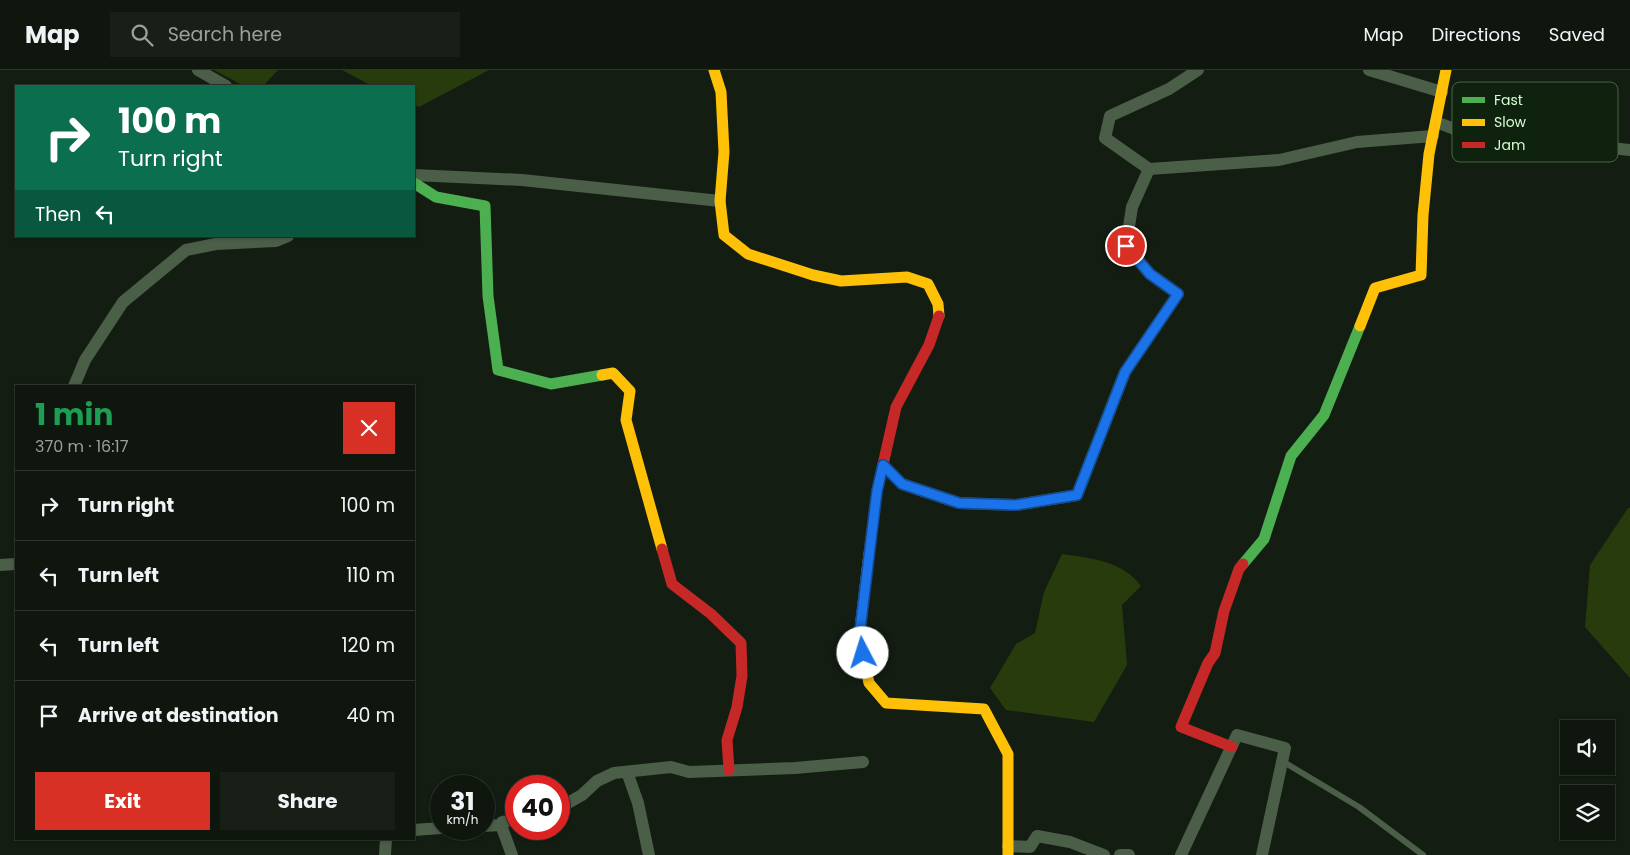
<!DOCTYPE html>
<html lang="en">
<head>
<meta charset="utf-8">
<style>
	body { margin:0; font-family:Poppins,sans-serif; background:#171f17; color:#f1f3f6; height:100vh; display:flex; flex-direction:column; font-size:19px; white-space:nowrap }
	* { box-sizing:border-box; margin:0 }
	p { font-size:16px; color:#9b9f9e }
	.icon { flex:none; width:28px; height:28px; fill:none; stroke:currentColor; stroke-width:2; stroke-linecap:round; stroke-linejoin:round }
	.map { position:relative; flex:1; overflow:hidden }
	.side { position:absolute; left:15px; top:315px; width:400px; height:455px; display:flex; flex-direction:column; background:#0e160e; border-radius:0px; box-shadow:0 1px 4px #0004,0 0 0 1px #2e352e }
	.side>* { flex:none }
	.hud { position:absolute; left:15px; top:15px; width:400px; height:152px; border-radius:0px; box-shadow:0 1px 4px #0004,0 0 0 1px #2e352e; background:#0b6e4f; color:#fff; overflow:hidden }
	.controls { position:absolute; left:1560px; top:650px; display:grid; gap:10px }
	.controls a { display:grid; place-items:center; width:55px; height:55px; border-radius:0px; background:#0e160e; box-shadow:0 1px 4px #0004,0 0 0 1px #2e352e; font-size:25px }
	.speed { position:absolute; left:430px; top:705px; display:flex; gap:10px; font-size:25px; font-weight:700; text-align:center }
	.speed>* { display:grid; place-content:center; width:65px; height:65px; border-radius:50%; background:#0e160e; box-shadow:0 1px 4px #0004,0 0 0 1px #2e352e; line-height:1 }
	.speed small { font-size:12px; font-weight:400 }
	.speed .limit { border:8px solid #d22; background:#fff; color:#111 }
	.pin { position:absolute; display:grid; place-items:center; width:42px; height:42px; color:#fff; margin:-21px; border:2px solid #fff; border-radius:50%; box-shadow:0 1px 5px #0007 }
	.me { position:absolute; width:55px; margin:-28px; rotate:355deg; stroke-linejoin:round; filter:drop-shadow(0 0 4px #0008) }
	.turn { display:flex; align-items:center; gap:18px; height:105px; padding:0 20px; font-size:22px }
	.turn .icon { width:65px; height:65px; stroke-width:2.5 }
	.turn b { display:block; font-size:35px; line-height:42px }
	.then { display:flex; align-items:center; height:48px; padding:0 20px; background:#0003; gap:10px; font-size:19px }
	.round { display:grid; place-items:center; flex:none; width:52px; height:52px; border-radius:0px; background:#171f17 }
	.headline { display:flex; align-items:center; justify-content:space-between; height:85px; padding:0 20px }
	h1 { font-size:30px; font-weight:700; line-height:38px; color:#1e9e55 }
	.button { display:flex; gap:10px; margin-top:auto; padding:10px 20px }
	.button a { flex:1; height:58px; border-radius:0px; background:#d93025; color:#fff; font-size:20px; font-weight:700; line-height:58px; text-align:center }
	.button a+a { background:#171f17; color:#f1f3f6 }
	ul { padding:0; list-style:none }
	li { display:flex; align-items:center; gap:15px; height:70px; padding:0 20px; border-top:1px solid #2e352e }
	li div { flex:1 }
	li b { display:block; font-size:19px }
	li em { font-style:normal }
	header { display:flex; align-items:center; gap:30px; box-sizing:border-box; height:70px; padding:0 25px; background:#0e160e; border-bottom:1px solid #2e352e }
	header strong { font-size:24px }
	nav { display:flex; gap:28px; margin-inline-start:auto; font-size:18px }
	.search { width:350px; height:45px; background:#171f17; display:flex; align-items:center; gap:12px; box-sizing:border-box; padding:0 18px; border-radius:0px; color:#9b9f9e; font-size:19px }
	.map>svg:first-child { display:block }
	.water { fill:#273b0c }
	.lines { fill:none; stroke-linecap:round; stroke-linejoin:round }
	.lane { stroke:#4b5e48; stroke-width:6 }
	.street { stroke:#4b5e48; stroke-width:12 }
	.fast { stroke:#4caf50; stroke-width:11 }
	.slow { stroke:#ffc107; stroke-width:11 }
	.jam { stroke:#c62828; stroke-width:11 }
	.route-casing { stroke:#114b97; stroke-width:12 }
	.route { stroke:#1a73e8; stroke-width:9 }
	.key { fill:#0f220e; stroke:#4a6448; stroke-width:1 }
	.key-label { font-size:14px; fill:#d5fdd1 }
</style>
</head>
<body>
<header>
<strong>Map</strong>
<div class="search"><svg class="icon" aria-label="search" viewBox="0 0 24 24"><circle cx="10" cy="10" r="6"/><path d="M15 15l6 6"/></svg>Search here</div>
<nav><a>Map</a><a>Directions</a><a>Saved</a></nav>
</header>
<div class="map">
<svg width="1630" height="785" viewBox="0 0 1630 785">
	<rect width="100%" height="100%" fill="#131d12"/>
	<g class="water">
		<path d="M 214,0 L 278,0 L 263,16 L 244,16 Z"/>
		<path d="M 342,0 L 489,0 L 419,37 L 414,35 L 414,16 L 372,16 Z"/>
		<path d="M 1628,438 L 1630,438 L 1630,608 L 1585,557 L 1590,495 Z"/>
		<path d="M 1062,484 C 1091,488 1123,491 1141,516 L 1122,535 L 1127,595 L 1094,652 L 1006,640 L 990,618 L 1016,574 L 1035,563 L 1044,522 Z"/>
	</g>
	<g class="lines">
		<path class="lane" d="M 1282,691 L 1359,737 L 1423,785"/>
		<g class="street">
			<path d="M 198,0 L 226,16"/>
			<path d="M 1369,0 L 1442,22"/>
			<path d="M 1436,52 L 1462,62 L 1630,80"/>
			<path d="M 1149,99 L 1279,90 L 1357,72 L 1433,66"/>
			<path d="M 414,105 L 522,110 L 720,131"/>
			<path d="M 74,316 L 85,290 L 123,232 L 186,180 L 216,174 L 276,171 L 288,166"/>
			<path d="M 883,395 L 902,414 L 959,433 L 1016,435 L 1077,425 L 1125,302 L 1178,224 L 1150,204 L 1126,176 L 1132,137 L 1149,99 L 1105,68 L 1110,46 L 1169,19 L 1198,0"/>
			<path d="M 0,495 L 16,494"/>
			<path d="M 627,702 L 638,733 L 649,785"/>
			<path d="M 559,738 L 582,725 L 597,711 L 614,703 L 671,697 L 689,702 L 795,698 L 863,692"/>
			<path d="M 501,755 L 512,785"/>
			<path d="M 484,756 L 501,755 L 502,752 L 516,749"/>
			<path d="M 414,760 L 441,758"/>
			<path d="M 1008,776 L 1030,777 L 1037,766 L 1070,772 L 1104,785"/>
			<path d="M 385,785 L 386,769"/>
			<path d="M 1120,785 L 1129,785"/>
			<path d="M 1181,785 L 1237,665 L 1285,678 L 1262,785"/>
		</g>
		<g class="fast">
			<path d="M 414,113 L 436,127 L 485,136 L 488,226 L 498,300 L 551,314 L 602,305"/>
			<path d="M 1243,494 L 1264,469 L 1291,386 L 1324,345 L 1360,256"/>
		</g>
		<g class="slow">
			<path d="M 714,0 L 721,22 L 724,82 L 720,131 L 724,165 L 748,184 L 813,205 L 841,211 L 907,207 L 928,214 L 938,234 L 939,246"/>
			<path d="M 1360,256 L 1375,218 L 1421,205 L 1423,145 L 1429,84 L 1446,0"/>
			<path d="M 602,305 L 613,303 L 630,321 L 626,350 L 662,479"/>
			<path d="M 869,484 L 859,568 L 869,613 L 886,633 L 984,639 L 1008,684 L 1008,785"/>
		</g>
		<g class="jam">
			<path d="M 662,479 L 672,514 L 711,544 L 741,573 L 742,606 L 737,637 L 727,670 L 729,700"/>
			<path d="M 869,484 L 877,421 L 896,337 L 929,275 L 939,246"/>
			<path d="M 1232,677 L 1181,657 L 1208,593 L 1215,583 L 1224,541 L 1239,499 L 1243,494"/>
		</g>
	</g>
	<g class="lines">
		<defs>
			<path id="route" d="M 863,583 L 859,568 L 877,421 L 883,395 L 902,414 L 959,433 L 1016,435 L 1077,425 L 1125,302 L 1178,224 L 1150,204 L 1126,176"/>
		</defs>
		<use href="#route" class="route-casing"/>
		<use href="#route" class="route"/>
	</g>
	<rect x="1452" y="12" width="166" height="80" rx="8" class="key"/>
	<rect x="1462" y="27" width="23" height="6" fill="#4caf50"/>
	<rect x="1462" y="49" width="23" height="7" fill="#ffc107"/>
	<rect x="1462" y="72" width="23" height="6" fill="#c62828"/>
	<g class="key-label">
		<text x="1494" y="35">Fast</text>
		<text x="1494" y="57">Slow</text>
		<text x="1494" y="80">Jam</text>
	</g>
</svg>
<div class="controls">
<a><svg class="icon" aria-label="sound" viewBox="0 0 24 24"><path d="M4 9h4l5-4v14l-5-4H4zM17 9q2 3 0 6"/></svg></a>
<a><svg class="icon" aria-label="layers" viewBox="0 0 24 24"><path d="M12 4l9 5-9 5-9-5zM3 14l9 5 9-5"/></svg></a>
</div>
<div class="speed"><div>31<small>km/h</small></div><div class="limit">40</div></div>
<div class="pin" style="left:1126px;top:176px;background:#d93025"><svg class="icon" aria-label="arrive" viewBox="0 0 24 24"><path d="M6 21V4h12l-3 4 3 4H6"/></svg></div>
<svg class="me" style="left:863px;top:583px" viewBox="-20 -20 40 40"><circle r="19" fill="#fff"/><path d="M0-13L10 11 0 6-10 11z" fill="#1a73e8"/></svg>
<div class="hud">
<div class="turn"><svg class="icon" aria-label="right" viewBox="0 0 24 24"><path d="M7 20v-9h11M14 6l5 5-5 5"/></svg><div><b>100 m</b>Turn right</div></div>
<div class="then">Then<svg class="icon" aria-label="left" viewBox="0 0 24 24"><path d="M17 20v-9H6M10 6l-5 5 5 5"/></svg></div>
</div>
<section class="side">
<div class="headline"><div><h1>1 min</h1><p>370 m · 16:17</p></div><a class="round" style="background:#d93025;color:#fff"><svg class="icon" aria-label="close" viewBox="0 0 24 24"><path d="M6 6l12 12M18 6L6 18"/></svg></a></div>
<ul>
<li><svg class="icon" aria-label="right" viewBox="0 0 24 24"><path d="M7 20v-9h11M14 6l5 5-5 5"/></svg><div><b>Turn right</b></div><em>100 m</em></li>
<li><svg class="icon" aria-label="left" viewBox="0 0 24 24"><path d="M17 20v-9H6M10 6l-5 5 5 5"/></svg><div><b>Turn left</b></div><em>110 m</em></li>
<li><svg class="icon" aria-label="left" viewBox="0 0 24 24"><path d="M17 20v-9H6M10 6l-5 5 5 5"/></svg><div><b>Turn left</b></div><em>120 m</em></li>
<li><svg class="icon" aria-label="arrive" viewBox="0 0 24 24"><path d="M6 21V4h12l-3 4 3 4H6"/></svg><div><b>Arrive at destination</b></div><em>40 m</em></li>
</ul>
<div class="button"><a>Exit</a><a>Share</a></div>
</section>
</div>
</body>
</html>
